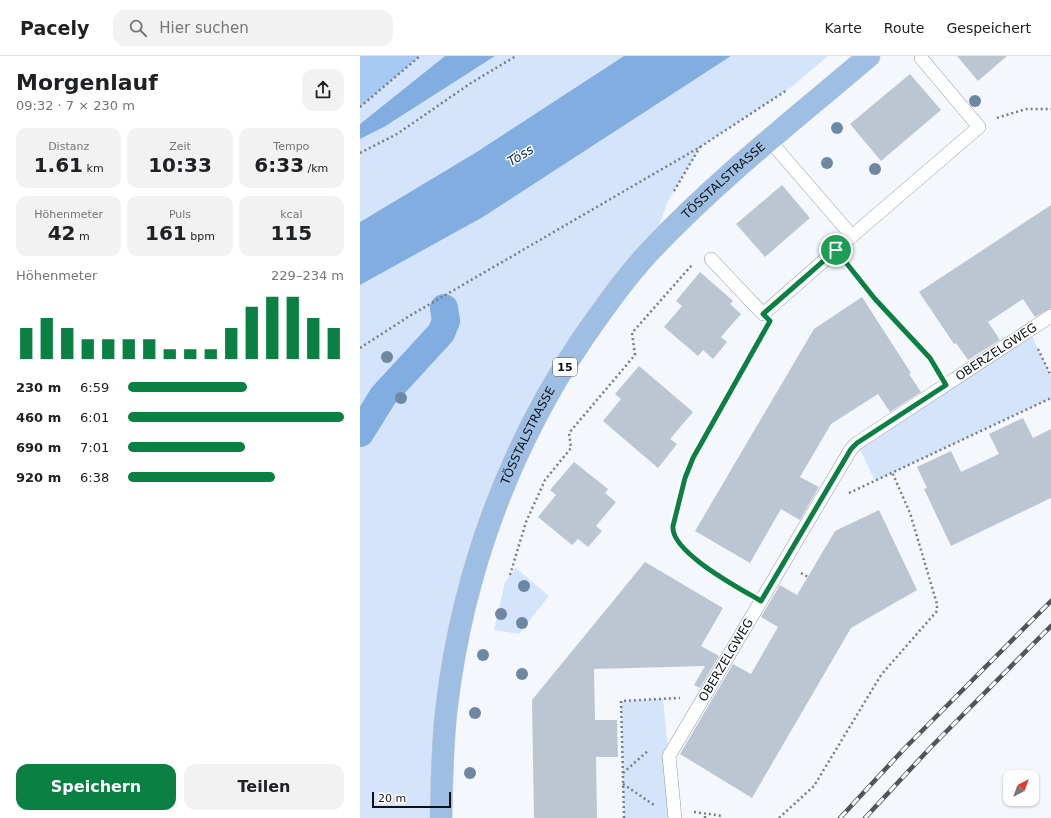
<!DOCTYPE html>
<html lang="de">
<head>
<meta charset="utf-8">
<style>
  body { margin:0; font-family:"DejaVu Sans",sans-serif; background:#f2f2f2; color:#202124; height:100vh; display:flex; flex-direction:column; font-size:15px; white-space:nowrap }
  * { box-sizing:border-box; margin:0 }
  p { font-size:13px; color:#757577 }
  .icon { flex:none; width:22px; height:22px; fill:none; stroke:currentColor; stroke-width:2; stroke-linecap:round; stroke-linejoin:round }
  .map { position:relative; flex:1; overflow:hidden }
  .drawer { display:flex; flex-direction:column; background:#fff; width:360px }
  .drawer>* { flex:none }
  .needle { width:26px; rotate:41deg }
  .buttons { position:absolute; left:643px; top:714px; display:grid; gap:8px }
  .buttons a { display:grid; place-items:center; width:36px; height:36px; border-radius:8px; background:#fff; box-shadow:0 1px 3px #0004; font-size:20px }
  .scale { position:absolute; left:12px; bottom:10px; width:79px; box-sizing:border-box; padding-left:4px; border:2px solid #0e1216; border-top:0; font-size:11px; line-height:14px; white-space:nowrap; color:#0e1216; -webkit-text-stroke:3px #fff; paint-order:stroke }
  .pin { position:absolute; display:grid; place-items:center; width:34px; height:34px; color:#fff; margin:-17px; border:2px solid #fff; border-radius:50%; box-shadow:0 1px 4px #0007 }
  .round { display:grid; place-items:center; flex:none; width:42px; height:42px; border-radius:12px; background:#f2f2f2 }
  .headline { display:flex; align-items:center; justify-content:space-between; height:68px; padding:0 16px }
  h1 { font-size:22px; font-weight:800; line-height:30px }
  .stats { display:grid; grid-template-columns:repeat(3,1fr); gap:6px; height:68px; padding:4px 16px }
  .stats div { display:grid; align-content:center; border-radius:10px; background:#f2f2f2; text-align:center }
  .stats b { font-size:20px; font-weight:800 }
  .stats small { font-size:11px; font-weight:400 }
  .stats p { font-size:11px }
  .chart { height:112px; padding:8px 16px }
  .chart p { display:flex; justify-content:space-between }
  .chart svg { width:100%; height:72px; margin-top:4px; stroke:#0b8043; stroke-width:6 }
  .primary-button { display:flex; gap:8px; margin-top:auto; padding:8px 16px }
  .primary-button a { flex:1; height:46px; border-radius:12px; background:#0b8043; color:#fff; font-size:16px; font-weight:800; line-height:46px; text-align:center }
  .primary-button a+a { background:#f2f2f2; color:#202124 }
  ul { padding:0 16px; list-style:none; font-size:13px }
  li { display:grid; grid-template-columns:64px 48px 1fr; align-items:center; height:30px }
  li i { height:10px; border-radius:5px; background:#0b8043 }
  header { display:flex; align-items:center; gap:24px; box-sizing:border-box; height:56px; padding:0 20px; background:#fff; border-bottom:1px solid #e0e0e0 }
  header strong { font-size:19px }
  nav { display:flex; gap:22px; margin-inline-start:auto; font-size:14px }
  .search { width:280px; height:36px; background:#f2f2f2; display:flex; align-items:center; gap:10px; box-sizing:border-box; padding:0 14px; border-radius:12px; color:#757577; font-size:15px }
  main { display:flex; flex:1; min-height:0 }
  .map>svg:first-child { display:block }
  .green { fill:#d4e5fb }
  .forest { fill:#a7caf4 }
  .water { fill:#82ade1 }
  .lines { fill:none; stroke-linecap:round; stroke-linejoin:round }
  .canal { stroke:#82ade1; stroke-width:28 }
  .building { fill:#bcc6d2 }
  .lane-casing { stroke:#909aa6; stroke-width:14 }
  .primary-casing { stroke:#d4d4d5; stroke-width:23 }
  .path { stroke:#797d81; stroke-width:2.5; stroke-dasharray:2 3; stroke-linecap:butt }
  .lane { stroke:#fff; stroke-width:13 }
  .primary { stroke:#9fbee3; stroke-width:22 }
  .rail-casing { stroke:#51555a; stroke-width:4.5 }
  .rail { stroke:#fff; stroke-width:3; stroke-dasharray:9; stroke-linecap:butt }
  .tree { fill:#6e87a3 }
  .route-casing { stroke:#fff; stroke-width:8 }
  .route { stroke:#0b8043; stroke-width:5 }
  .labels { text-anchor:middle; stroke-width:3; stroke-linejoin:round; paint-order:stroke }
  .shield { fill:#fff; stroke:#56595c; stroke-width:1 }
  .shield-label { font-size:11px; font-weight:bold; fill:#0e1216 }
  .street-label { font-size:12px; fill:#0e1216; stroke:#fff }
  .water-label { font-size:13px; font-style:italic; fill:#012e5c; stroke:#fff }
</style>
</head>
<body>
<header>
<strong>Pacely</strong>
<div class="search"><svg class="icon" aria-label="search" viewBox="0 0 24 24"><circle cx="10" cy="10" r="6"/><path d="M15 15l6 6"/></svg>Hier suchen</div>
<nav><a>Karte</a><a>Route</a><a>Gespeichert</a></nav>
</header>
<main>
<section class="drawer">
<div class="headline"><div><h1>Morgenlauf</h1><p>09:32 · 7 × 230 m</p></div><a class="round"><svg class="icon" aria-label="share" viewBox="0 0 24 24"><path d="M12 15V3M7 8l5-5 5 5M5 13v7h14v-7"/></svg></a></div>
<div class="stats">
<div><p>Distanz</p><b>1.61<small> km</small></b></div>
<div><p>Zeit</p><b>10:33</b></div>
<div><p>Tempo</p><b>6:33<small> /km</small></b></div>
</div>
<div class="stats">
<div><p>Höhenmeter</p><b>42<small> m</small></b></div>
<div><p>Puls</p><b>161<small> bpm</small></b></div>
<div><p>kcal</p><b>115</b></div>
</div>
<div class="chart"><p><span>Höhenmeter</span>229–234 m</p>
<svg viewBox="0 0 160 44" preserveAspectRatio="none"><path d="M5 44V25M15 44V19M25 44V25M35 44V32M45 44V32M55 44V32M65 44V32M75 44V38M85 44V38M95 44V38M105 44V25M115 44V12M125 44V6M135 44V6M145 44V19M155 44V25"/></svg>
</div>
<ul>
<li><b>230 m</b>6:59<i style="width:55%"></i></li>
<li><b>460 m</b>6:01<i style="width:100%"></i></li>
<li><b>690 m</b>7:01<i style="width:54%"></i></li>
<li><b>920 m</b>6:38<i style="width:68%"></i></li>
</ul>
<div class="primary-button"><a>Speichern</a><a>Teilen</a></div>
</section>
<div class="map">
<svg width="691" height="762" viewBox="0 0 691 762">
  <rect width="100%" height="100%" fill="#f4f8fd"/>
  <!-- green -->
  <g class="green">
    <path d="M60,0H85L0,68V51Z"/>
    <path d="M135,0H264L115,97L0,166V83L24,71Z"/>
    <path d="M371,0H468L429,33L340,91L308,145L289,196L233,268L116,509L81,762H0V229L123,161Z"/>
    <path d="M669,274L691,320V342L515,425L497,387Z"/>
    <path d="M156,512L189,540L159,578L134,574L145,526Z"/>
    <path d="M303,643L315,762H264L261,645Z"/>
  </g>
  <!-- forest -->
  <path class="forest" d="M0,0H60L0,51Z"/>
  <!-- water -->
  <g class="water">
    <path d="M85,0H135L24,71L0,83V68Z"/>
    <path d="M264,0H371L123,161L0,229V166L115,97Z"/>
  </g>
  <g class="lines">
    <!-- canal -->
    <path class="canal" d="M0,377L23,340L81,277L86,265L84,252"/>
  </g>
  <!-- building -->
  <g class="building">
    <path d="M597,0H647L618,25Z"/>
    <path d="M550,18L581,54L521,105L490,68Z"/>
    <path d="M422,129L450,162L405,201L376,168Z"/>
    <path d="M691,149V252L675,261L663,243L628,266L640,284L608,304L596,287L594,288L559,236Z"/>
    <path d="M340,216L373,245L370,248L381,258L361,281L367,286L353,303L343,294L338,300L304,271L322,250L316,245Z"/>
    <path d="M502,241L551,317L549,318L561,336L530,356L518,338L471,368L440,421L459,431L440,464L421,453L390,507L335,475L454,273Z"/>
    <path d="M279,310L333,356L310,383L317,388L298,412L243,365L261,343L255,338Z"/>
    <path d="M663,362L673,382L691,373V442L591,490L564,433L567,432L557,411L591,395L601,416L639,398L629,378Z"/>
    <path d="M214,406L248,433L245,437L256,446L236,470L242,475L228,491L218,483L212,489L178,461L196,439L190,434Z"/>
    <path d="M519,454L557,534L491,572L392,742L320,698L373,608L391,618L418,571L401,561L420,529L437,539L475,475Z"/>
    <path d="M285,506L363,552L341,590L359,600L340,632L334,629L345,610L234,613L235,664H257L258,701H236L237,762H174L172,644Z"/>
  </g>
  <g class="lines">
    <!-- lane casing -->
    <g class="lane-casing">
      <g id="lane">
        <path d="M492,180L619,71L561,2"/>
        <path d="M351,203L403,258L492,180L410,85"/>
        <path id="s1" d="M315,762L309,700L491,393L497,387L691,260"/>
      </g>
    </g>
    <!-- primary casing -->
    <g class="primary-casing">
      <g id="primary">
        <path id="s2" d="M81,762C82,724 82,686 87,648C103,517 149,391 223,282C244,252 265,222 290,195C357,124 435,63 509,0"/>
      </g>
    </g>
    <!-- path -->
    <g class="path">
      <path d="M0,51L60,0"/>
      <path d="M637,62L666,53H691"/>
      <path d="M0,97L37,78L111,27L156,0"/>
      <path d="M314,135L340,91"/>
      <path d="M488,209L515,243L570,302L576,311"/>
      <path d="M0,292L51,259L340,91L427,34"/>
      <path d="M678,293L691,320"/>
      <path d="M489,437L691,342"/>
      <path d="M441,517L448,521"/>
      <path d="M150,519L166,466L185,424L211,392L209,377L275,299L272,277L330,211L333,209"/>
      <path d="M383,535C363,523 317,497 313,473L331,407L402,279"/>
      <path d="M263,717L289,694"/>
      <path d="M263,728L294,749"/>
      <path d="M334,756L363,760"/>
      <path d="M264,762L261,645L320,642"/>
      <path d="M345,762V758"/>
      <path d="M419,762L454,730L521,619L577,555V548L550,457L532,416"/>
    </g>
    <!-- lane -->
    <use href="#lane" class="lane"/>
    <!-- primary -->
    <use href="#primary" class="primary"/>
    <!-- rail casing -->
    <g class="rail-casing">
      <g id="rail">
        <path d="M480,762L544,693L691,545"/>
        <path d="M505,762L571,691L691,570"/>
      </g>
    </g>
    <!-- rail -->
    <use href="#rail" class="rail"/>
  </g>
  <!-- trees -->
  <g class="tree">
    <circle cx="615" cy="45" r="6"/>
    <circle cx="477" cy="72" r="6"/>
    <circle cx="467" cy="107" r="6"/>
    <circle cx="515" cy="113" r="6"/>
    <circle cx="27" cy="301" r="6"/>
    <circle cx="41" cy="342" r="6"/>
    <circle cx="164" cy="530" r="6"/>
    <circle cx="141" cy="558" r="6"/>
    <circle cx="162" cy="567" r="6"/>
    <circle cx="123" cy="599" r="6"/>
    <circle cx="162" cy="618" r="6"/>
    <circle cx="115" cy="657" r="6"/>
    <circle cx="110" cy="717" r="6"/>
  </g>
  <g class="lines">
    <!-- route casing -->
    <g class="route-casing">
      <path id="route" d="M476,194L515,243L570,302L586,329L497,387L491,393L401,545C381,533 310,496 313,470L325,422L333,402L410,265L403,258Z"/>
    </g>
    <!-- route -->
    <use href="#route" class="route"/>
  </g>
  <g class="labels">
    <!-- shield labels -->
    <rect class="shield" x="193" y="302" width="24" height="18" rx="3"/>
    <g class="shield-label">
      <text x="205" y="315">15</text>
    </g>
    <!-- street labels -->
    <g class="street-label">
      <text dy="4" stroke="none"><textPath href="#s2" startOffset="720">TÖSSTALSTRASSE</textPath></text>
      <text dy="4" stroke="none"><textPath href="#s1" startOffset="594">OBERZELGWEG</textPath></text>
      <text dy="4" stroke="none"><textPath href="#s2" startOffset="396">TÖSSTALSTRASSE</textPath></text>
      <text dy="4" stroke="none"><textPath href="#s1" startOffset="174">OBERZELGWEG</textPath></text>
    </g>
    <!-- water labels -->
    <g class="water-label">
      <text transform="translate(160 99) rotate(-31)" y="5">Töss</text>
    </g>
  </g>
</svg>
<div class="buttons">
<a><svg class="needle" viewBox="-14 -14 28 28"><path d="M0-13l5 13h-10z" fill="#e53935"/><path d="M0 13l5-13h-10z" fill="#757577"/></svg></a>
</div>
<div class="scale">20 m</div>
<div class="pin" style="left:476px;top:194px;background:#1e9e55"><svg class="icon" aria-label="arrive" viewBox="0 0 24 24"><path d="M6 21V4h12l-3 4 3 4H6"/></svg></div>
</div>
</main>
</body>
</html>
